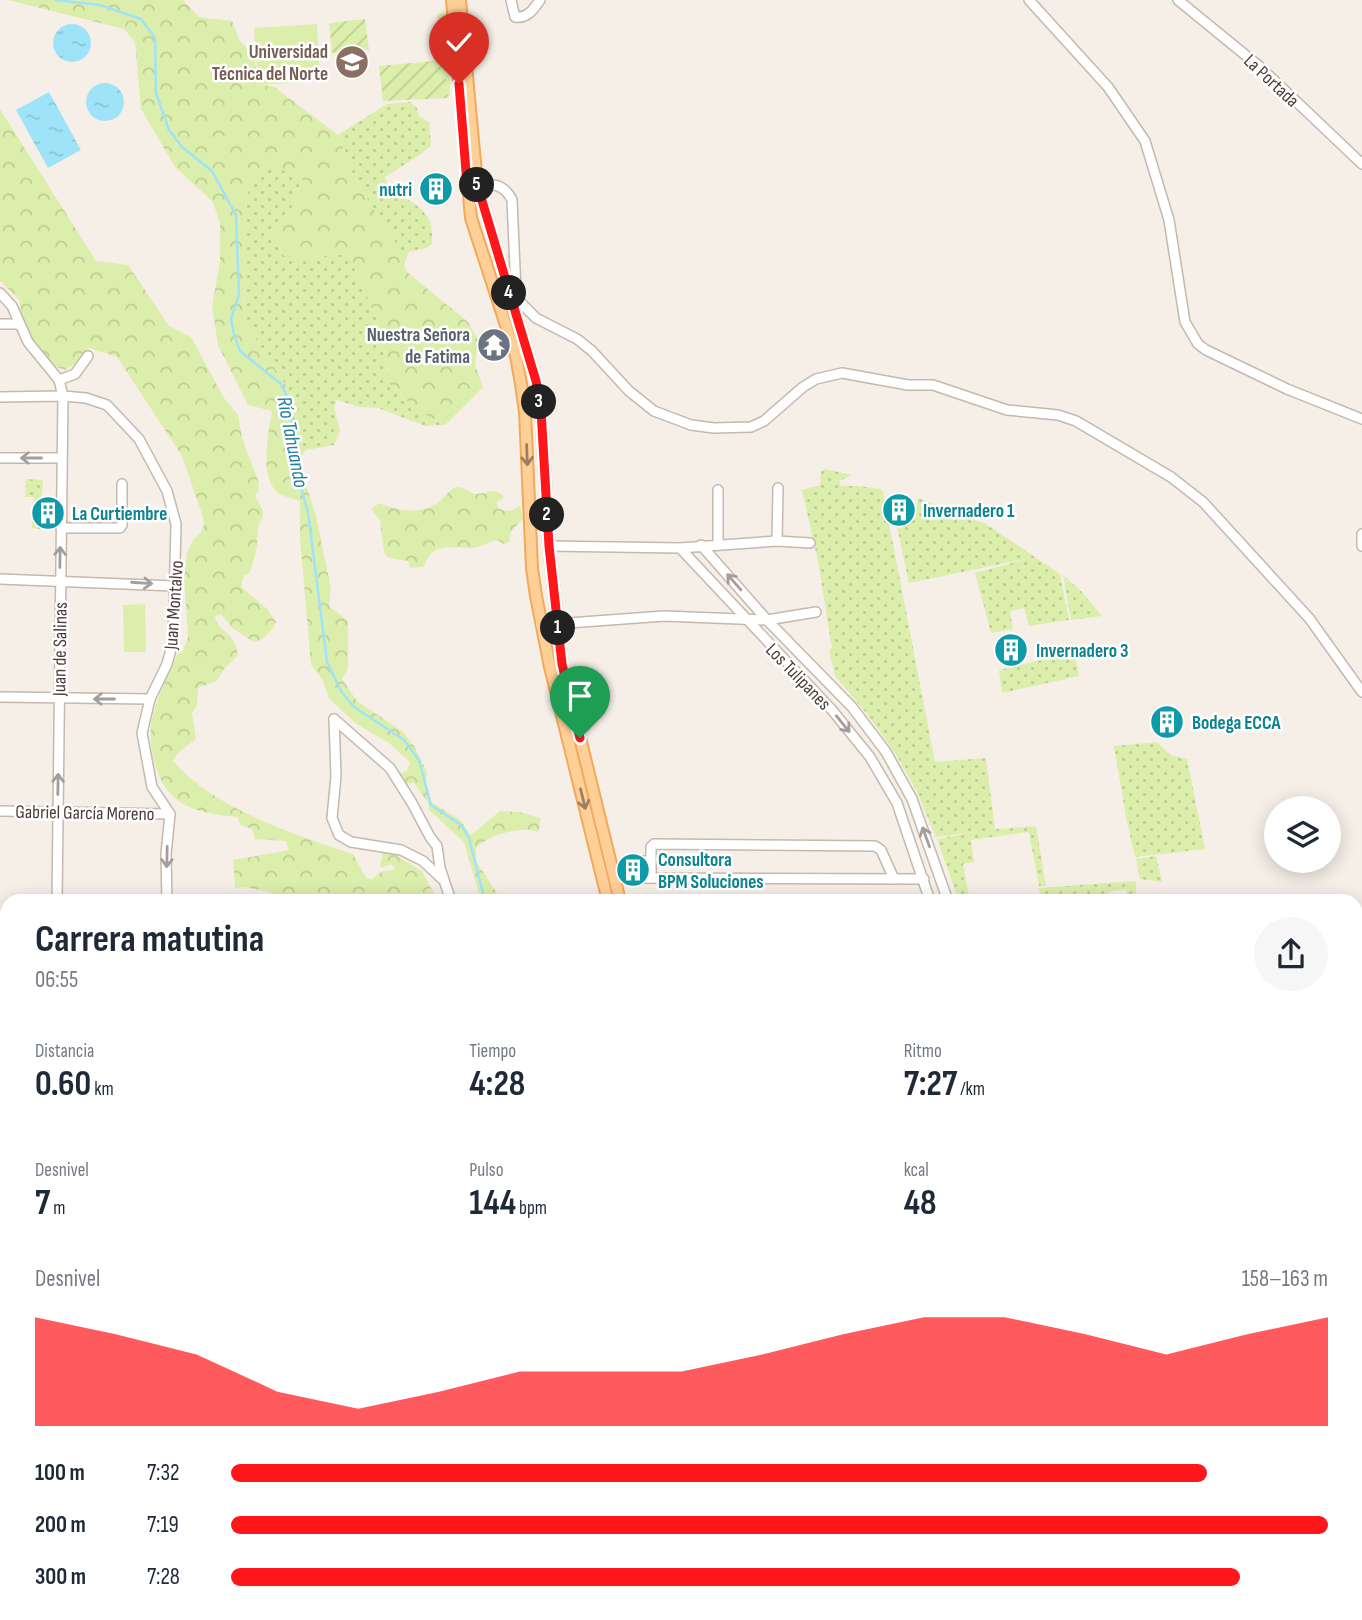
<!DOCTYPE html>
<html lang="es">
<head>
<meta charset="utf-8">
<style>
  body { margin:0; font-family:"Sofia Sans Condensed",sans-serif; background:#f6f6f7; color:#1f2937; height:100vh; display:flex; flex-direction:column; font-size:26px; white-space:nowrap }
  * { box-sizing:border-box; margin:0 }
  p { font-size:23px; color:#747a83 }
  .icon { flex:none; width:38px; height:38px; fill:none; stroke:currentColor; stroke-width:2; stroke-linecap:round; stroke-linejoin:round }
  .map { position:relative; flex:1; overflow:hidden }
  .sheet { position:absolute; left:0px; top:894px; width:1363px; height:726px; display:flex; flex-direction:column; background:#fff; border-radius:21px 21px 0 0; box-shadow:0 4px 18px #0003 }
  .sheet>* { flex:none }
  .controls { position:absolute; left:1264px; top:796px; display:grid; gap:14px }
  .controls a { display:grid; place-items:center; width:77px; height:77px; border-radius:50%; background:#fff; box-shadow:0 4px 18px #0003; font-size:35px }
  .pin { position:absolute; display:grid; place-items:center; width:60px; height:60px; color:#fff; margin:-72px -30px; border-radius:50% 50% 50% 0; rotate:-45deg; box-shadow:0 0 7px #0007 }
  .pin .icon { rotate:45deg }
  .km { position:absolute; width:35px; height:35px; margin:-18px; border-radius:50%; background:#222; color:#fff; font-size:19px; line-height:35px; text-align:center }
  .round { display:grid; place-items:center; flex:none; width:74px; height:74px; border-radius:37px; background:#f6f6f7 }
  .head { display:flex; align-items:center; justify-content:space-between; height:119px; padding:0 35px }
  h1 { font-size:38px; font-weight:700; line-height:52px }
  .stats { display:grid; grid-template-columns:repeat(3,1fr); gap:10px; height:119px; padding:7px 35px }
  .stats div { display:grid; align-content:center }
  .stats b { font-size:35px; font-weight:700 }
  .stats small { font-size:19px; font-weight:400 }
  .stats p { font-size:19px }
  .chart { height:196px; padding:14px 35px }
  .chart p { display:flex; justify-content:space-between }
  .chart svg { width:100%; height:126px; margin-top:7px; fill:#ff161b; opacity:.7 }
  ul { padding:0 35px; list-style:none; font-size:23px }
  li { display:grid; grid-template-columns:112px 84px 1fr; align-items:center; height:52px }
  li i { height:18px; border-radius:9px; background:#ff161b }
  .map>svg:first-child { display:block }
  .grass { fill:url(#grass-dots) }
  .forest { fill:url(#forest-crowns) }
  .garden { fill:url(#garden-furrows) }
  .pitch { fill:#dceeac }
  .water { fill:url(#water-ripples) }
  .lines { fill:none; stroke-linecap:round; stroke-linejoin:round }
  .stream { stroke:#9ee3f8; stroke-width:2.5 }
  .minor-casing { stroke:#c5b8ac; stroke-width:12 }
  .major-casing { stroke:#f1a95b; stroke-width:14 }
  .minor { stroke:#fff; stroke-width:9 }
  .major { stroke:#ffcf98; stroke-width:10 }
  .oneway { stroke:#9b7f62 }
  .oneway2 { stroke:#a49e9a }
  .route-casing { stroke:#fff; stroke-width:14 }
  .route { stroke:#ff161b; stroke-width:9 }
  .labels { text-anchor:middle; stroke-width:5; stroke-linejoin:round; paint-order:stroke }
  .education-label { font-size:19px; font-weight:bold; fill:#785e54; stroke:#fff; text-anchor:end }
  .street-label { font-size:19px; fill:#4a3e35; stroke:#fff }
  .culture-label { font-size:19px; font-weight:bold; fill:#0d838f; stroke:#fff; text-anchor:start }
  .worship-label { font-size:19px; font-weight:bold; fill:#5b616d; stroke:#fff; text-anchor:end }
  .water-label { font-size:21px; font-style:italic; fill:#1f7f9f; stroke:#fff }
</style>
</head>
<body>
<div class="map">
<svg width="1362" height="1620" viewBox="0 0 1362 1620">
  <defs>
    <pattern id="grass-dots" width="8" height="8" patternUnits="userSpaceOnUse" patternTransform="scale(1.75)"><rect width="8" height="8" fill="#dceeac"/><path d="M2 2h.1M6 6h.1" fill="none" stroke="#becd95" stroke-width="1.8" stroke-linecap="round"/></pattern>
    <pattern id="forest-crowns" width="20" height="18" patternUnits="userSpaceOnUse" patternTransform="scale(1.75)"><rect width="20" height="18" fill="#dceeac"/><path d="M2 6a3 3 0 1 1 6 0M12 15a3 3 0 1 1 6 0" fill="none" stroke="#becd95"/></pattern>
    <pattern id="garden-furrows" width="10" height="10" patternUnits="userSpaceOnUse" patternTransform="scale(1.75)"><rect width="10" height="10" fill="#dceeac"/><path d="M-1 1l2-2M0 10L10 0M9 11l2-2" fill="none" stroke="#becd95"/></pattern>
    <pattern id="water-ripples" width="26" height="14" patternUnits="userSpaceOnUse" patternTransform="scale(1.75)"><rect width="26" height="14" fill="#9ee3f8"/><path d="M2 4q2-2 4 0t4 0M15 11q2-2 4 0t4 0" fill="none" stroke="#8ac4d5"/></pattern>
  </defs>
  <rect width="100%" height="100%" fill="#f6efe8"/>
  <!-- grass -->
  <g class="grass">
    <path d="M446,13L450,95L448,98L438,14Z"/>
    <path d="M410,102L417,108L419,116L429,122L431,146L421,154L385,177L388,186C412,205 435,207 432,244L427,248L409,252L404,265L397,245L355,180L338,135L387,104Z"/>
    <path d="M279,154L311,184L298,189L295,205L274,225L277,245L284,256L296,258L349,254L381,329L389,383L415,409L445,425L425,426L378,408L359,407L337,400L334,407L340,431L334,445L306,450L298,460V404L245,323L243,215L252,176Z"/>
    <path d="M825,469L852,475L839,481L841,486H859L881,489L883,492L935,762L986,758L995,829L1036,826L1046,886H1039L1029,832L971,840L974,862L963,864L970,901H959L937,839L976,832L936,837L916,790L895,753L867,714L835,676L829,650L832,648L818,561L802,490L820,485L821,471Z"/>
    <path d="M26,479L43,480L40,529L32,528L34,497H25Z"/>
    <path d="M918,498L986,524L1060,574L1069,620L1029,626L1024,608L1010,611L1013,629L991,633L975,573L1030,558L909,583L896,522L906,520L904,508L916,507Z"/>
    <path d="M1063,575L1082,592L1102,616L1071,620Z"/>
    <path d="M1074,652L1079,676L1002,693L999,670Z"/>
    <path d="M1157,742L1171,755L1187,759L1205,849L1135,857L1126,817L1114,746Z"/>
    <path d="M1156,856L1162,882L1140,879L1136,859Z"/>
    <path d="M1136,881V900L1128,901L1126,889L1109,892L1110,901H1041L1039,888Z"/>
  </g>
  <!-- forest -->
  <g class="forest">
    <path d="M8,0H183L199,17L232,21L240,41L254,54L258,85L273,86L338,135L355,180L397,245L407,272L468,322L478,340L475,365L483,387L445,425L415,409L389,383L381,329L349,254L296,258L284,256L277,245L274,225L295,205L298,189L310,183L276,167L273,164L277,156L252,176L243,215L245,323L298,404V460L316,516L331,589L329,606L348,621V669L342,679L357,701L402,731L414,746L427,772L426,781L430,801L460,820L471,835L500,811L519,812L541,818L538,832C520,826 490,834 476,848V861L502,901H481L464,842L429,810L428,803L414,783L395,785L393,777L407,771L410,762L389,743L355,723L329,698L322,679L311,665L300,538V501C294,498 283,497 278,493C258,476 269,432 272,411L248,405L218,345L212,306L220,262V224L213,202L175,167L141,109L135,42L124,29Z"/>
    <path d="M0,109L96,261L128,265L169,326L191,337L224,398L238,415L242,438L258,480L259,491L255,496C258,502 262,507 263,512C264,519 259,522 258,529C258,544 255,560 249,574L244,575L241,587L266,608L276,622C272,631 264,640 254,642L232,628L221,614L215,616C219,634 234,630 238,655L223,670L217,681L198,688L197,706L192,713L196,739L178,753L173,761C213,808 295,835 353,854L366,878L372,879L381,872L395,869L391,864L382,868L380,866L383,852H390L422,871L438,901H331L324,896L273,899L272,893L246,887L235,888L233,860L289,850L286,841L255,839L252,829L241,825L237,817C217,815 192,812 176,799C155,782 147,743 152,719C157,696 169,674 178,653L183,651L188,637L184,575L187,553L193,540L201,532L204,525L202,514L182,456L117,357L89,348L81,355L78,362L65,370L56,367L30,339L23,322L19,299L0,281Z"/>
    <path d="M459,487C465,488 470,493 476,494C487,494 495,486 504,497L497,502L498,508C508,513 511,511 520,506L523,519L511,531L509,542L504,544L497,540C488,542 479,548 470,548C447,548 433,542 424,567L410,568L408,561L389,558L384,553L380,520L371,509L379,503C401,512 424,516 442,499C449,493 450,488 459,487Z"/>
    <path d="M1356,1432H1362V1620H1306L1308,1614H1356Z"/>
    <path d="M394,1614H475L470,1620H395Z"/>
  </g>
  <!-- garden -->
  <g class="garden">
    <path d="M365,19L369,50L332,53L329,23Z"/>
    <path d="M444,60L448,98L383,101L379,66Z"/>
  </g>
  <!-- pitch -->
  <g class="pitch">
    <path d="M317,24L320,81L258,85L254,28Z"/>
    <path d="M145,604L146,652H124L123,605Z"/>
  </g>
  <!-- water -->
  <g class="water">
    <circle cx="72" cy="43" r="19"/>
    <circle cx="105" cy="102" r="19"/>
    <path d="M49,92L81,150L48,168L16,110Z"/>
  </g>
  <g class="lines">
    <!-- stream -->
    <g class="stream">
      <path d="M56,0L100,5L141,19L155,38L156,93L169,130L182,147L212,171L236,215L239,295L231,319L234,335L240,351L281,384L290,403L295,468L308,512L327,662L341,691L354,707L404,740L419,760L431,805L461,825L469,838L485,901"/>
      <path d="M448,1620L449,1614"/>
    </g>
    <!-- minor casing -->
    <g class="minor-casing">
      <g id="minor">
        <path d="M511,0L515,17C527,19 534,9 540,0"/>
        <path d="M1029,0L1108,87L1145,141L1169,220L1185,322L1198,344L1206,350L1287,389L1362,419"/>
        <path d="M1178,0L1260,67L1362,164"/>
        <path d="M472,184C490,184 503,182 512,200L516,292L521,303L536,318L577,339L592,351L629,391L654,411L691,425L714,428L751,427L764,421L803,387L816,379L842,373L908,385H933L1007,410L1058,415L1076,421L1171,477L1203,502L1309,618L1362,692"/>
        <path d="M0,293L12,306L28,342L59,380L63,396L57,901"/>
        <path d="M0,324H19"/>
        <path d="M59,380L75,374L88,356"/>
        <path d="M0,397L63,396L86,398L107,405L139,439L167,491L176,524L173,642L167,664L150,699L142,733L152,787L170,814L166,854L167,901"/>
        <path d="M0,458H61"/>
        <path d="M718,490V543"/>
        <path d="M61,528H120L122,525V484"/>
        <path d="M1362,534V546"/>
        <path d="M777,541L778,488"/>
        <path d="M701,545L767,620L852,707L886,752L912,799L948,901"/>
        <path d="M549,546L680,548L777,541L810,543"/>
        <path d="M680,548L832,710L870,757L897,803L930,901"/>
        <path d="M0,579L174,586"/>
        <path d="M541,625L664,616L767,620L816,612"/>
        <path d="M0,697L150,699"/>
        <path d="M334,719L336,776L332,818L339,835L351,842L401,850L423,861L442,879"/>
        <path d="M334,719L390,768L412,803L430,837L437,846L440,868L451,901"/>
        <path d="M0,811L170,814"/>
        <path d="M633,861H651"/>
        <path d="M630,878L924,879"/>
        <path d="M651,878V847L654,844L875,846L881,850L894,879"/>
        <path d="M0,932H7"/>
        <path d="M0,1047H7"/>
        <path d="M0,1160H7"/>
        <path d="M1356,1212L1362,1210"/>
        <path d="M0,1279H7"/>
        <path d="M0,1399H7"/>
        <path d="M0,1508H7"/>
        <path d="M54,1614V1620"/>
        <path d="M176,1614V1620"/>
        <path d="M546,1614V1620"/>
        <path d="M615,1614V1620"/>
        <path d="M660,1614V1620"/>
        <path d="M705,1614V1620"/>
        <path d="M749,1614V1620"/>
        <path d="M781,1614V1620"/>
        <path d="M945,1614V1620"/>
        <path d="M1027,1614V1620"/>
        <path d="M326,1620L328,1614"/>
        <path d="M1008,1620V1614"/>
      </g>
    </g>
    <!-- major casing -->
    <g class="major-casing">
      <g id="major">
        <path d="M452,0L471,218L516,356L521,384L525,412L532,568L536,596L550,667L608,901"/>
        <path d="M460,0L477,184L536,381L541,410L549,546L562,664L620,901"/>
      </g>
    </g>
    <!-- minor -->
    <use href="#minor" class="minor"/>
    <!-- major -->
    <use href="#major" class="major"/>
  </g>
  <!-- one-way arrows -->
  <defs><path id="oneway-shaft" d="M-6 0H5M1.5-3L5.5 0L1.5 3" fill="none" stroke-width="1.6" stroke-linecap="round" stroke-linejoin="round" transform="scale(1.75)"/></defs>
  <g class="oneway">
    <use href="#oneway-shaft" transform="translate(527 455) rotate(88)"/>
    <use href="#oneway-shaft" transform="translate(583 799) rotate(76)"/>
  </g>
  <g class="oneway2">
    <use href="#oneway-shaft" transform="translate(31 458) rotate(-180)"/>
    <use href="#oneway-shaft" transform="translate(60 557) rotate(-89)"/>
    <use href="#oneway-shaft" transform="translate(734 582) rotate(-131)"/>
    <use href="#oneway-shaft" transform="translate(142 583) rotate(4)"/>
    <use href="#oneway-shaft" transform="translate(104 699) rotate(-180)"/>
    <use href="#oneway-shaft" transform="translate(843 724) rotate(51)"/>
    <use href="#oneway-shaft" transform="translate(58 784) rotate(-89)"/>
    <use href="#oneway-shaft" transform="translate(926 837) rotate(-110)"/>
    <use href="#oneway-shaft" transform="translate(167 857) rotate(91)"/>
  </g>
  <g class="lines">
    <!-- route casing -->
    <g class="route-casing">
      <path id="route" d="M459,84L467,184H477L536,381L541,410L549,546L562,664L580,738"/>
    </g>
    <!-- route -->
    <use href="#route" class="route"/>
  </g>
  <!-- icons -->
  <defs>
    <g id="university-disc" transform="scale(1.75)"><circle r="9.5" fill="#8d6e63" stroke="#fff"/><path d="M0-5L7-2L0 1L-7-2ZM-4 1L0 2.5L4 1V4Q0 6-4 4Z" fill="#fff"/></g>
    <g id="building-disc" transform="scale(1.75)"><circle r="9.5" fill="#0f9aa8" stroke="#fff"/><path d="M-4-6H4V6H1V3H-1V6H-4ZM-2.5-4.3h1.7v1.8h-1.7ZM.8-4.3h1.7v1.8H.8ZM-2.5-1h1.7V.8h-1.7ZM.8-1h1.7V.8H.8Z" fill="#fff"/></g>
    <g id="temple-disc" transform="scale(1.75)"><circle r="9.5" fill="#6b7280" stroke="#fff"/><path d="M0-6L5-2H3V0L6.5 2.5H4V6H1.5V3h-3V6H-4V2.5H-6.5L-3 0V-2H-5Z" fill="#fff"/></g>
  </defs>
  <g fill-rule="evenodd">
    <use href="#university-disc" x="352" y="62"/>
    <use href="#building-disc" x="436" y="189"/>
    <use href="#temple-disc" x="494" y="345"/>
    <use href="#building-disc" x="899" y="510"/>
    <use href="#building-disc" x="48" y="513"/>
    <use href="#building-disc" x="1011" y="650"/>
    <use href="#building-disc" x="1167" y="722"/>
    <use href="#building-disc" x="633" y="870"/>
  </g>
  <g class="labels">
    <!-- education labels -->
    <g class="education-label">
      <text x="328" y="58">Universidad<tspan x="328" dy="22">Técnica del Norte</tspan></text>
    </g>
    <!-- street labels -->
    <g class="street-label">
      <text transform="translate(1272 80) rotate(43)" y="7">La Portada</text>
      <text transform="translate(173 605) rotate(-86)" y="7">Juan Montalvo</text>
      <text transform="translate(59 649) rotate(-89)" y="7">Juan de Salinas</text>
      <text transform="translate(799 676) rotate(46)" y="7">Los Tulipanes</text>
      <text transform="translate(85 812) rotate(1)" y="7">Gabriel García Moreno</text>
    </g>
    <!-- culture labels -->
    <g class="culture-label">
      <text x="412" y="196" text-anchor="end">nutri</text>
      <text x="923" y="517">Invernadero 1</text>
      <text x="72" y="520">La Curtiembre</text>
      <text x="1036" y="657">Invernadero 3</text>
      <text x="1192" y="729">Bodega ECCA</text>
      <text x="658" y="866">Consultora<tspan x="658" dy="22">BPM Soluciones</tspan></text>
    </g>
    <!-- worship labels -->
    <g class="worship-label">
      <text x="470" y="341">Nuestra Señora<tspan x="470" dy="22">de Fatima</tspan></text>
    </g>
    <!-- water labels -->
    <g class="water-label">
      <text transform="translate(293 442) rotate(79)" y="7">Río Tahuando</text>
    </g>
  </g>
</svg>
<div class="controls">
<a><svg class="icon" aria-label="layers" viewBox="0 0 24 24"><path d="M12 4l9 5-9 5-9-5zM3 14l9 5 9-5"/></svg></a>
</div>
<div class="pin" style="left:580px;top:738px;background:#1e9e55"><svg class="icon" aria-label="arrive" viewBox="0 0 24 24"><path d="M6 21V4h12l-3 4 3 4H6"/></svg></div>
<div class="pin" style="left:459px;top:84px;background:#d93025"><svg class="icon" aria-label="check" viewBox="0 0 24 24"><path d="M5 12l5 5 9-10"/></svg></div>
<b class="km" style="left:558px;top:628px">1</b>
<b class="km" style="left:547px;top:515px">2</b>
<b class="km" style="left:539px;top:402px">3</b>
<b class="km" style="left:509px;top:293px">4</b>
<b class="km" style="left:477px;top:185px">5</b>
<section class="sheet">
<div class="head"><div><h1>Carrera matutina</h1><p>06:55</p></div><a class="round"><svg class="icon" aria-label="share" viewBox="0 0 24 24"><path d="M12 15V3M7 8l5-5 5 5M5 13v7h14v-7"/></svg></a></div>
<div class="stats">
<div><p>Distancia</p><b>0.60<small> km</small></b></div>
<div><p>Tiempo</p><b>4:28</b></div>
<div><p>Ritmo</p><b>7:27<small> /km</small></b></div>
</div>
<div class="stats">
<div><p>Desnivel</p><b>7<small> m</small></b></div>
<div><p>Pulso</p><b>144<small> bpm</small></b></div>
<div><p>kcal</p><b>48</b></div>
</div>
<div class="chart"><p><span>Desnivel</span>158–163 m</p>
<svg viewBox="0 0 160 44" preserveAspectRatio="none"><path d="M0 44V6L10 12L20 19L30 32L40 38L50 32L60 25L70 25L80 25L90 19L100 12L110 6L120 6L130 12L140 19L150 12L160 6V44z"/></svg>
</div>
<ul>
<li><b>100 m</b>7:32<i style="width:89%"></i></li>
<li><b>200 m</b>7:19<i style="width:100%"></i></li>
<li><b>300 m</b>7:28<i style="width:92%"></i></li>
</ul>
</section>
</div>
</body>
</html>
